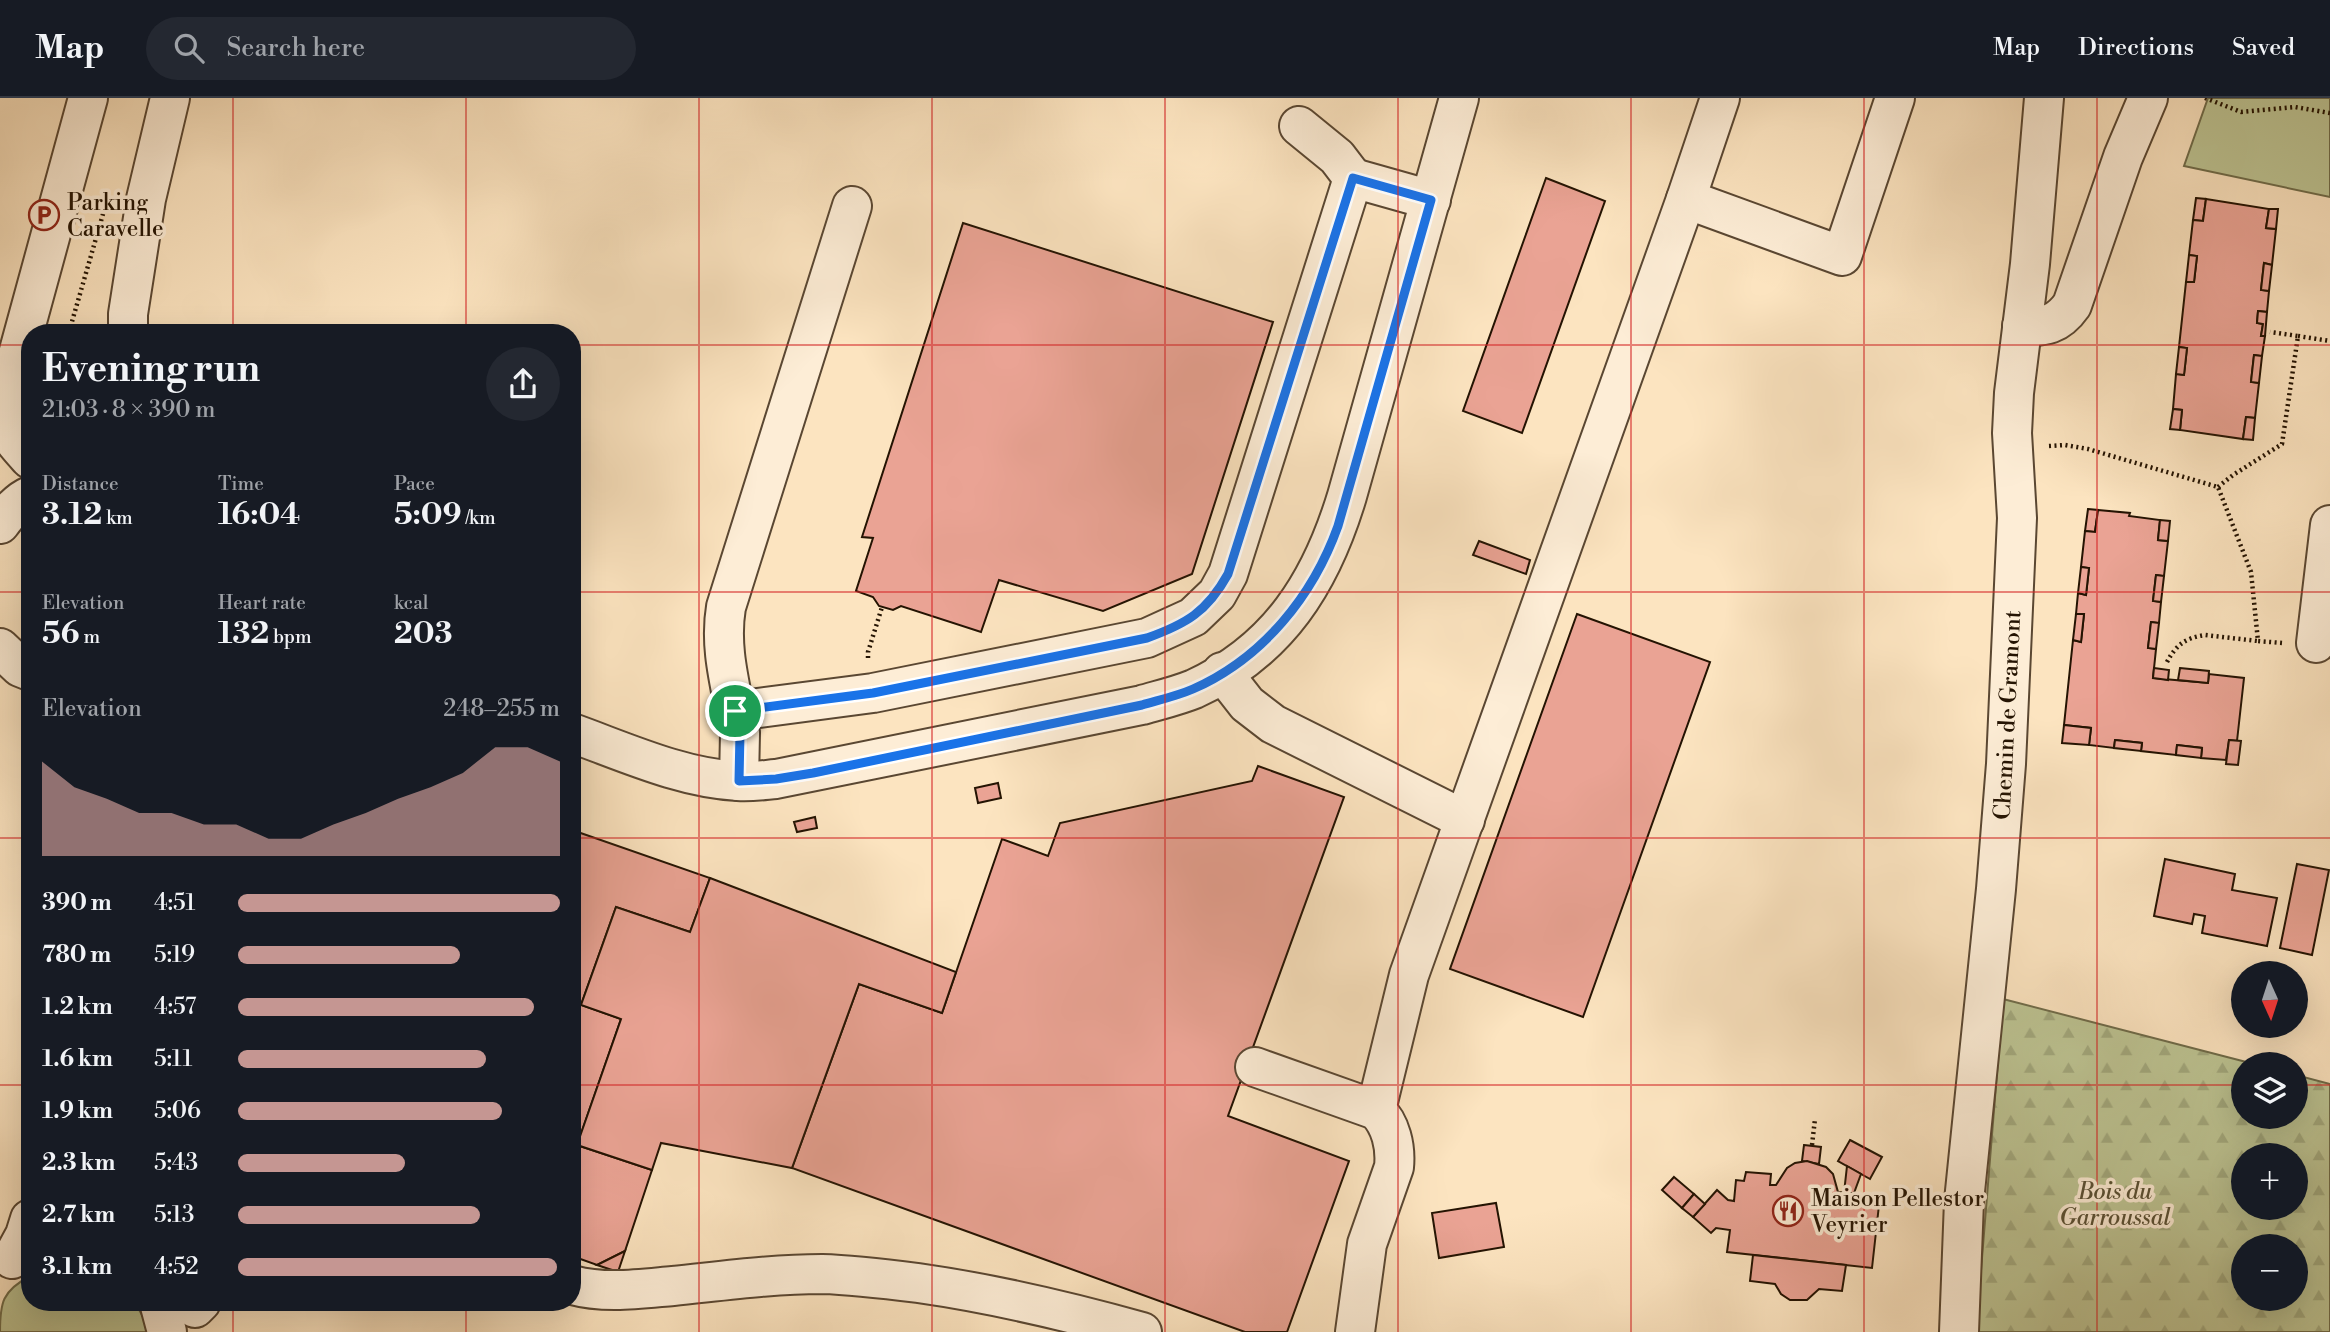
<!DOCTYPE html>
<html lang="en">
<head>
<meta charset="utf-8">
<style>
  body { margin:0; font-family:"Libre Bodoni",serif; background:#242831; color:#f1f3f6; height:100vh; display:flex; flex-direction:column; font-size:26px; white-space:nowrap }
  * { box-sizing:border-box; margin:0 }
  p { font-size:23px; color:#9ea1a6 }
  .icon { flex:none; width:38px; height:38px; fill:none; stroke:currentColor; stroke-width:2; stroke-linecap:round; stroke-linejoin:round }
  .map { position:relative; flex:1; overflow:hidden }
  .drawer { position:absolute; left:21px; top:226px; width:560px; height:987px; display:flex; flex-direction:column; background:#171b24; border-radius:28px; box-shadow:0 7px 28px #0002 }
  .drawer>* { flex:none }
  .needle { width:46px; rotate:177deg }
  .buttons { position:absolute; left:2231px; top:863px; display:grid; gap:14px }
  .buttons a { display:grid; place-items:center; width:77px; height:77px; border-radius:50%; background:#171b24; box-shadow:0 7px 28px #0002; font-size:35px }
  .pin { position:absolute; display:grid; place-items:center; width:60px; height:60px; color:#fff; margin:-30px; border:4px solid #fff; border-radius:50%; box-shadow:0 2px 7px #0007 }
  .round { display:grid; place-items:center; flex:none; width:74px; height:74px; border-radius:37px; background:#242831 }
  .head { display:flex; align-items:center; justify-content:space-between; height:119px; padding:0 21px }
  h1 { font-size:38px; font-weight:800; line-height:52px }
  .metrics { display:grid; grid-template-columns:repeat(3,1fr); gap:10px; height:119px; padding:7px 21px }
  .metrics div { display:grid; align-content:center }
  .metrics b { font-size:30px; font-weight:800 }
  .metrics small { font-size:19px; font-weight:400 }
  .metrics p { font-size:19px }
  .chart { height:196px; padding:14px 21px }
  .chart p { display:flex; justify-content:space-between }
  .chart svg { width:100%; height:126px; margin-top:7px; fill:#c59692; opacity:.7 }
  ul { padding:0 21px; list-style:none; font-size:23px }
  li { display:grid; grid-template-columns:112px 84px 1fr; align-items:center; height:52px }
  li i { height:18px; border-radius:9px; background:#c59692 }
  header { display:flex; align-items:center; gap:42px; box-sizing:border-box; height:98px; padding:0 35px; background:#171b24; border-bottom:2px solid #363941 }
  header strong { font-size:33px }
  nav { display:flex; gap:38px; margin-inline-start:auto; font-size:24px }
  .search { width:490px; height:63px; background:#242831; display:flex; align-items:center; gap:18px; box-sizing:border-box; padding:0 24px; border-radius:38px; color:#9ea1a6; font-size:26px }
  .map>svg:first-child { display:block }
  .green { fill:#bdc493; stroke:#706c4a; stroke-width:2 }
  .forest { fill:url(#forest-firs); stroke:#706c4a; stroke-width:2; fill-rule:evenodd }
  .building { fill:#eaa394; stroke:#241302; stroke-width:2 }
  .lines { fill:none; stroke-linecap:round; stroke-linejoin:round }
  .minor-casing { stroke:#5a4732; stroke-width:42 }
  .path { stroke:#241302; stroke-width:4.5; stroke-dasharray:2 3.5; stroke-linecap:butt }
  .minor { stroke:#fdedd6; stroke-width:38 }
  .route-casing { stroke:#fff; stroke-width:14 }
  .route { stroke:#1a73e8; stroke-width:9 }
  .grid { fill:none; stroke:#d62828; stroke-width:2; stroke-opacity:0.55 }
  .labels { text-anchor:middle; stroke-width:7; stroke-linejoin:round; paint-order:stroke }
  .poi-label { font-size:23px; fill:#241302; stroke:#fdedd6; text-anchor:start }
  .street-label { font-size:23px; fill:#241302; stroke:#fdedd6 }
  .park-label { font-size:23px; font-style:italic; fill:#5a5135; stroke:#fdedd6 }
</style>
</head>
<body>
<header>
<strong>Map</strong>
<div class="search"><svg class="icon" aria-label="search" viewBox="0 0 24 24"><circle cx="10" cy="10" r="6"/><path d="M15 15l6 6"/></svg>Search here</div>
<nav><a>Map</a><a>Directions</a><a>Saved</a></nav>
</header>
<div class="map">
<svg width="2330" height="1234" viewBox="0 0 2330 1234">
  <defs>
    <pattern id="forest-firs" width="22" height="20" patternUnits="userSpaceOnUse" patternTransform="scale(1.75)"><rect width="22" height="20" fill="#bdc493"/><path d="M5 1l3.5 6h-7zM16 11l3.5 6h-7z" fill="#a2a87d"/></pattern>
  </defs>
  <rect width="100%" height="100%" fill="#fce4c0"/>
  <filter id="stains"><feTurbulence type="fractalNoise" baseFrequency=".00286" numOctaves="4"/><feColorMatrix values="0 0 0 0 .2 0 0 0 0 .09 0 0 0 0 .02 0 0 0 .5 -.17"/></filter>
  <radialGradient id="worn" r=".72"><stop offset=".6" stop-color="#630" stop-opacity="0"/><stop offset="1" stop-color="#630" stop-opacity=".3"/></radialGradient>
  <!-- green -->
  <g class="green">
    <path d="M2208,0H2330V99L2184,68Z"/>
    <path d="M30,1178V1204H135L143,1219L147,1234H0C0,1205 2,1193 30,1178Z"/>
  </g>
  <!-- forest -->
  <path class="forest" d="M2003,901L2254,966H2244V1018H2296V977L2330,986V1234H1976ZM2244,1057H2296V1110H2244ZM2244,1148H2296V1200H2244Z"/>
  <!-- building -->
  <g class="building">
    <path d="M1546,80L1605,103L1522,335L1463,313Z"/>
    <path d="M2196,100L2206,101L2203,123L2193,122Z"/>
    <path d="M2206,101L2269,111L2266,130L2276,131L2272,167L2264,165L2261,192L2269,193L2267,214L2258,213L2257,225L2263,226L2261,238H2265L2262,258L2254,257L2251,284L2259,285L2255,320L2246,319L2243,341L2180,332L2182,312L2173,311L2176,276L2184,277L2187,250L2179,249L2186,184H2194L2197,158L2189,157L2193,122L2203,123Z"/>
    <path d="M2269,111H2278L2276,131L2266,130Z"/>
    <path d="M963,125L1273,224L1192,476L1103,513L999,482L981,534L901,508L893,512L879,508L873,499L856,493L873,440L862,439Z"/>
    <path d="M2189,157L2197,158L2194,184H2186Z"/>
    <path d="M2264,165L2272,167L2269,193L2261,192Z"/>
    <path d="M2258,213L2267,214L2265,238H2261L2263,226L2257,225Z"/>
    <path d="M2179,249L2187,250L2184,277L2176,276Z"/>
    <path d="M2254,257L2262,258L2259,285L2251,284Z"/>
    <path d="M2173,311L2182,312L2180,332L2170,331Z"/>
    <path d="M2246,319L2255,320L2253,342L2243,341Z"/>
    <path d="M2088,411L2098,412L2095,434L2085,433Z"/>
    <path d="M2098,412L2130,415L2129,418L2160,422L2158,442L2168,443L2164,478L2156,477L2153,503L2161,504L2159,525L2151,524L2148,550L2156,551L2153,580L2208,585L2209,576L2244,580L2237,643L2229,642L2226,662L2201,660L2202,650L2177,647L2176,657L2141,653L2142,645L2115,642L2114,650L2089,647L2091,630L2064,627L2073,542L2081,544L2084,516H2076L2078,495L2086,497L2089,470L2081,469L2085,433L2095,434Z"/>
    <path d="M2160,422L2170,423L2168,443L2158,442Z"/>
    <path d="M1479,443L1530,462L1526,476L1473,457Z"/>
    <path d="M2081,469L2089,470L2086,497L2078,495Z"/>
    <path d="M2156,477L2164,478L2161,504L2153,503Z"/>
    <path d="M1577,516L1710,564L1583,919L1450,871Z"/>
    <path d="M2076,516H2084L2081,544L2073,542Z"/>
    <path d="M2151,524L2159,525L2156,551L2148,550Z"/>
    <path d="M2154,570L2169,572L2168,582L2153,580Z"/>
    <path d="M2180,570L2209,573L2208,585L2178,582Z"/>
    <path d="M2064,627L2091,630L2089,647L2062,645Z"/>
    <path d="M2115,642L2142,645L2141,653L2114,650Z"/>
    <path d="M2229,642L2241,643L2238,667L2226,666Z"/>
    <path d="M2177,647L2202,650L2201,660L2176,657Z"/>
    <path d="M1258,668L1344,699L1228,1018L1349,1063L1287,1234H1245L792,1070L859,886L942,915L1002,741L1048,758L1060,725L1252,683Z"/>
    <path d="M998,685L1001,700L978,705L975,690Z"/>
    <path d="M815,719L817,730L797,734L794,724Z"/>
    <path d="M572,732L710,780L690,834L616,809L581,907L621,921L577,1047L652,1072L625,1153L597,1167L572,1158Z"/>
    <path d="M2165,761L2235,776L2232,792L2277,800L2267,848L2202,835L2205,818L2194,816L2192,826L2154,818Z"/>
    <path d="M2297,766L2329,772L2312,857L2280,850Z"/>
    <path d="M710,780L956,874L942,915L859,886L792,1070L661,1045L652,1072L577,1047L621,921L581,907L616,809L690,834Z"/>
    <path d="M1850,1042L1882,1059L1870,1081L1838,1063Z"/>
    <path d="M1804,1047L1821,1049L1819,1066L1802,1063Z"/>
    <path d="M1807,1063L1826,1069L1833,1076L1838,1094L1880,1098L1872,1170L1727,1154L1730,1132L1716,1130L1711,1135L1693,1119L1717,1092L1728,1102L1734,1103L1736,1082L1744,1083L1746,1074L1771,1076L1770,1087H1776L1787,1070L1795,1065Z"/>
    <path d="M1847,1068L1861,1076L1854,1095H1844Z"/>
    <path d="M1674,1079L1694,1096L1682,1110L1662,1092Z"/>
    <path d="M1694,1096L1705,1106L1693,1119L1682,1110Z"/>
    <path d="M1496,1105L1504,1149L1439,1160L1432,1115Z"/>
    <path d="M625,1153L618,1174L597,1167Z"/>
    <path d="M1753,1157L1846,1167L1842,1193L1819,1191L1807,1202H1790L1781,1196L1775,1186L1750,1183Z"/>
  </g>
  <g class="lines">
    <!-- minor casing -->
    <g class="minor-casing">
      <g id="minor">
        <path d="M1353,80L1431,102"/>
        <path d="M1686,101L1842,158L1895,0"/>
        <path d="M2022,228C2045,229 2058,227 2072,207L2123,59L2148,0"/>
        <path d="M128,234V216L146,101L170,0"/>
        <path d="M30,361C11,340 4,333 5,304L88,0"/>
        <path d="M0,426C8,415 18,403 30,398"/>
        <path d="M2316,545L2330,427"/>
        <path d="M0,550L20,569L30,573"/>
        <path d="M1222,574L1247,606L1273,626L1465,722"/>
        <path d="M735,613C728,578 720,545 726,509L852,108"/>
        <path d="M572,635C625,654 681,680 738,683C751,684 764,682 776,681L1142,607C1159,602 1177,598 1194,591C1279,552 1321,484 1347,398L1459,0"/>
        <path d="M739,683L740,635L735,613L873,595L1147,540L1193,519L1217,496L1228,476L1353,80L1337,59L1299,28"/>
        <path d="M1255,969L1376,1012C1391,1026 1396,1049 1394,1069L1367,1146L1355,1234"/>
        <path d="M1376,1012L1409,877L1686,101L1720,0"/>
        <path d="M12,1161L25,1137L30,1121"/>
        <path d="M572,1187C605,1196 639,1191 673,1188C722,1183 772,1176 822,1176C854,1177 886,1181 918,1185C995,1196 1067,1213 1142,1234"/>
        <path d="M159,1204L167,1234"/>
        <path d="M195,1210L201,1204"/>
        <path d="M1959,1234L1964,1103L1996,791L2006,666L2017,420L2012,335L2014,295L2030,166L2044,0"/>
      </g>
    </g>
    <!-- path -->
    <g class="path">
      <path d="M2205,0L2241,14L2295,9L2330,15"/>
      <path d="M69,234L103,116"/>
      <path d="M2298,238L2330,243"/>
      <path d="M2049,348L2065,347L2088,351L2218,389L2251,474L2258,543L2282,545"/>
      <path d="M2218,389L2233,377L2282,346L2298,238L2270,234"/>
      <path d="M868,560V554L882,509"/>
      <path d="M2167,564C2176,547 2185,540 2205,537L2258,543"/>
      <path d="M1812,1047L1815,1021"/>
    </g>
    <!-- minor -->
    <use href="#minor" class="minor"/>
  </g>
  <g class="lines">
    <!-- route casing -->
    <g class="route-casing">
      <path id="route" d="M1353,80L1431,102L1338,428C1313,498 1263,560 1193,591C1177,598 1159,602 1142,607L813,675L776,681L739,683L740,635L735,613L873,595L1147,540C1186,526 1207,514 1228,476Z"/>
    </g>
    <!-- route -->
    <use href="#route" class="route"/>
  </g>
  <!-- grid -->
  <path class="grid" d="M233,0V234M466,0V234M699,0V1234M932,0V1234M1165,0V1234M1398,0V1234M1631,0V1234M1864,0V1234M2097,0V1234M0,247H30M572,247H2330M0,494H30M572,494H2330M0,740H30M572,740H2330M0,987H30M572,987H2244M2296,987H2330M233,1204V1234M466,1204V1234"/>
  <!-- icons -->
  <defs>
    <g id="parking-ring" transform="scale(1.575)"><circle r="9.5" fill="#fdedd6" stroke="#8f2418" stroke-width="1.5"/><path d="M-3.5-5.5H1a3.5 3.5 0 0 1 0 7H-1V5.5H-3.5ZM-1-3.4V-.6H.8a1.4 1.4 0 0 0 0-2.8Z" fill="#8f2418"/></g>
    <g id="restaurant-ring" transform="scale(1.575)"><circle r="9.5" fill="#fdedd6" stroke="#8f2418" stroke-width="1.5"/><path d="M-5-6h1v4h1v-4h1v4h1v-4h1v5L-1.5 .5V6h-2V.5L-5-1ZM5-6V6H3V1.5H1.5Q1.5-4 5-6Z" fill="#8f2418"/></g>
  </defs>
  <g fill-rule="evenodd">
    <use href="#parking-ring" x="44" y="117"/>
    <use href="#restaurant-ring" x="1788" y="1113"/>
  </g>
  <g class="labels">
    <!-- poi labels -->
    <g class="poi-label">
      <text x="67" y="112">Parking<tspan x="67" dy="26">Caravelle</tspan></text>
      <text x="1811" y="1108">Maison Pellestor<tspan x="1811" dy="26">Veyrier</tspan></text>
    </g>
    <!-- street labels -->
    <g class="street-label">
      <text transform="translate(2007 617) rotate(-87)" y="8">Chemin de Gramont</text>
    </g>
    <!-- park labels -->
    <g class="park-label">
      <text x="2115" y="1101">Bois du<tspan x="2115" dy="26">Garroussal</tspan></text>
    </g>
  </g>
  <rect width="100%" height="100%" filter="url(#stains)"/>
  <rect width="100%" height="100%" fill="url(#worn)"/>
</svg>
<div class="buttons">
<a><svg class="needle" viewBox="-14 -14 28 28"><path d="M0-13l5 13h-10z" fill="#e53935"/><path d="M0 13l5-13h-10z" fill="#9ea1a6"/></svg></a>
<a><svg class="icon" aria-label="layers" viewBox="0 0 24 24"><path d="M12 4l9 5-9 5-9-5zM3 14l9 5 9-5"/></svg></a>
<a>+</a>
<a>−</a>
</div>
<div class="pin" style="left:735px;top:613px;background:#1e9e55"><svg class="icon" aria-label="arrive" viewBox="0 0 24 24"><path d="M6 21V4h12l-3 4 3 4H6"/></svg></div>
<section class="drawer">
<div class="head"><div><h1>Evening run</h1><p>21:03 · 8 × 390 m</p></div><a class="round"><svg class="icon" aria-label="share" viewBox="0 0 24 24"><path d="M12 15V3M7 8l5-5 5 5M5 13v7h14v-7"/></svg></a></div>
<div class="metrics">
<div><p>Distance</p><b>3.12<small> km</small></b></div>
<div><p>Time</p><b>16:04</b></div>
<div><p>Pace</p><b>5:09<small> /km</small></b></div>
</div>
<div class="metrics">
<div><p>Elevation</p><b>56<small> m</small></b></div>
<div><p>Heart rate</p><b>132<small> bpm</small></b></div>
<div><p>kcal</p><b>203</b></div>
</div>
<div class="chart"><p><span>Elevation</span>248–255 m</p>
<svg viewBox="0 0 160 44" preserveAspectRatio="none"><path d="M0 44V11L10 20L20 24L30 29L40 29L50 33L60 33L70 38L80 38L90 33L100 29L110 24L120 20L130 15L140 6L150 6L160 11V44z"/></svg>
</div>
<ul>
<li><b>390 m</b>4:51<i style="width:100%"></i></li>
<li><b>780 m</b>5:19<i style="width:69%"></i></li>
<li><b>1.2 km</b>4:57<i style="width:92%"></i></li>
<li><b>1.6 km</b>5:11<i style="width:77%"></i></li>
<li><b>1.9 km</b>5:06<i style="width:82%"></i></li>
<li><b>2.3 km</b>5:43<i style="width:52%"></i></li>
<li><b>2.7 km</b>5:13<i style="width:75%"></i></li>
<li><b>3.1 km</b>4:52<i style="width:99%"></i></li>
</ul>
</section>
</div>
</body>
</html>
